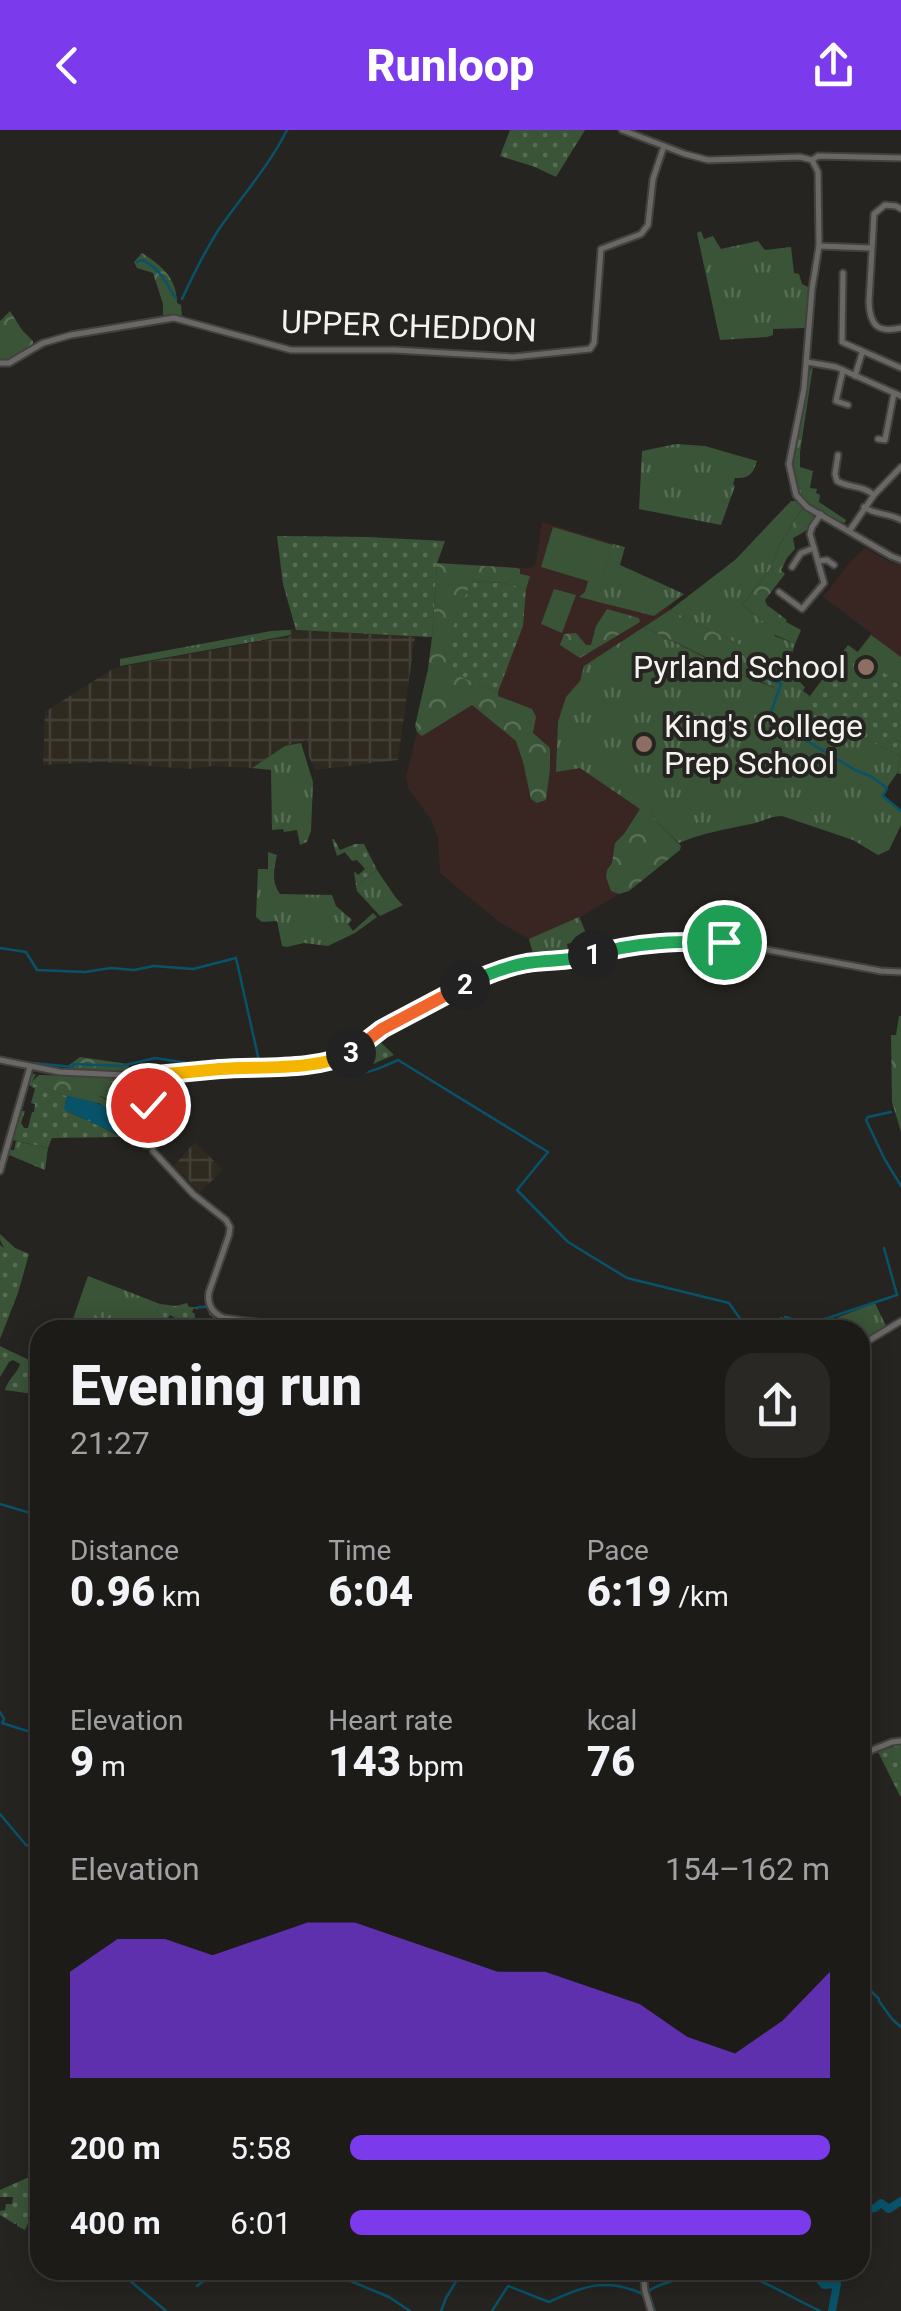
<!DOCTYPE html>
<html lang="en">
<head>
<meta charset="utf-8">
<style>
  body { margin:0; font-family:Roboto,sans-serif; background:#292825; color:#f1f3f6; height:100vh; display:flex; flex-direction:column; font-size:38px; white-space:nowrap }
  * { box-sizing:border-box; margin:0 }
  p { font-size:32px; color:#a0a1a2 }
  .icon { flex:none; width:55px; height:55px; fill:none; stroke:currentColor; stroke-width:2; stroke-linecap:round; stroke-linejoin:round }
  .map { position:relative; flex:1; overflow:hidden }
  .sheet { position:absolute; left:30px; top:1190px; width:840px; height:960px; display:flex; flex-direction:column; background:#1c1b18; border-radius:30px; box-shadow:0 5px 25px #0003,0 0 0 2px #3a3937 }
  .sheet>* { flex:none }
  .pin { position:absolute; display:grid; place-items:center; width:85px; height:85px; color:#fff; margin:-42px; border:5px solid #fff; border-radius:50%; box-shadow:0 2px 10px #0007 }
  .km { position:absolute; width:50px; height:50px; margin:-25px; border-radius:50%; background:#222; color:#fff; font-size:28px; line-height:50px; text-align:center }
  .round { display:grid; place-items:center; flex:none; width:105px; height:105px; border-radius:30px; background:#292825 }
  .summary { display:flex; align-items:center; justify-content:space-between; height:170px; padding:0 40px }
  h1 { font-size:55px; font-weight:800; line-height:75px }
  .metrics { display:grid; grid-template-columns:repeat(3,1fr); gap:15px; height:170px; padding:10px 40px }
  .metrics div { display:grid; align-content:center }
  .metrics b { font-size:42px; font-weight:800 }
  .metrics small { font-size:28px; font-weight:400 }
  .metrics p { font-size:28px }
  .chart { height:280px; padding:20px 40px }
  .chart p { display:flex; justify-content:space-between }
  .chart svg { width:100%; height:180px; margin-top:10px; fill:#7c3aed; opacity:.7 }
  ul { padding:0 40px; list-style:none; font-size:32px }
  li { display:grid; grid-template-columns:160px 120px 1fr; align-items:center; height:75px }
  li i { height:25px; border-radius:12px; background:#7c3aed }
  header { display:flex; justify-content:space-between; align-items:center; height:130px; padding:0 40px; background:#7c3aed; color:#fff; font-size:45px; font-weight:800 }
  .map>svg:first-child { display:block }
  .industrial { fill:url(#industrial-grid) }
  .education { fill:#392622 }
  .grass { fill:url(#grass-tufts) }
  .forest { fill:url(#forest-crowns) }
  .park { fill:url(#park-dots) }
  .pitch { fill:#3a5438 }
  .water { fill:url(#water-ripples) }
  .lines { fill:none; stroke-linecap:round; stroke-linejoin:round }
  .stream { stroke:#085369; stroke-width:2.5 }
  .river { stroke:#085369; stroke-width:8 }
  .minor-casing { stroke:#43413d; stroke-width:9 }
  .minor { stroke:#6a6767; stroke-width:5 }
  .split-1-casing { stroke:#fff; stroke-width:20 }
  .split-2-casing { stroke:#fff; stroke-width:20 }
  .split-3-casing { stroke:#fff; stroke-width:20 }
  .split-4-casing { stroke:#fff; stroke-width:20 }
  .split-5-casing { stroke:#fff; stroke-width:20 }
  .split-1 { stroke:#22a559; stroke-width:12 }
  .split-2 { stroke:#22a559; stroke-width:12 }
  .split-3 { stroke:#f0652b; stroke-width:12 }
  .split-4 { stroke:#f5b400; stroke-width:12 }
  .split-5 { stroke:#f5b400; stroke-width:12 }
  .education-dot { fill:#8d6e63; stroke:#262420; stroke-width:4 }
  .labels { text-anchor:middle; stroke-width:8; stroke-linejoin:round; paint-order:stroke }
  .street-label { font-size:32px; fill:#f4f3f0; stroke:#262420 }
  .poi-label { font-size:32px; fill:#f4f3f0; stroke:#262420; text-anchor:end }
</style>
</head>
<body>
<header><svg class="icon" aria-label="back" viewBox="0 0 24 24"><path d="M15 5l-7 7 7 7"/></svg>Runloop<svg class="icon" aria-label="share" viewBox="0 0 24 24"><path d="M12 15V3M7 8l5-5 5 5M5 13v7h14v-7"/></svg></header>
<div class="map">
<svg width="901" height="2181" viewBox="0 0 901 2181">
  <defs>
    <pattern id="industrial-grid" width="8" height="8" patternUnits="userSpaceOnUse" patternTransform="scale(2.5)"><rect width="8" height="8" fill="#2e2a20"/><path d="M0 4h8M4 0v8" fill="none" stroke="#433f36"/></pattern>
    <pattern id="grass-tufts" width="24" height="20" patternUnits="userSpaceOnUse" patternTransform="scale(2.5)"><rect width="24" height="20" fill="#3a5438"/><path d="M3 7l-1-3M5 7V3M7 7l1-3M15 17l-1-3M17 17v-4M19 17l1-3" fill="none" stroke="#576d55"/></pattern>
    <pattern id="forest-crowns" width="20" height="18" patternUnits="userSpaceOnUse" patternTransform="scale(2.5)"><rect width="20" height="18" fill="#3a5438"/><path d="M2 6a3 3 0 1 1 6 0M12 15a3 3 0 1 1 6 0" fill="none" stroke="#576d55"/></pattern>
    <pattern id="park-dots" width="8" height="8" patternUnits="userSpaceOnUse" patternTransform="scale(2.5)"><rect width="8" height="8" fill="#3a5438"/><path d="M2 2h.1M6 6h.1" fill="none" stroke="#576d55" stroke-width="1.8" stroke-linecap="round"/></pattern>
    <pattern id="water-ripples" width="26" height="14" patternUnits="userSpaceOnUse" patternTransform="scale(2.5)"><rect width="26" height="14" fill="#085369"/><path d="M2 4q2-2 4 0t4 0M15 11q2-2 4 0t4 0" fill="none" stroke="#2d6c7f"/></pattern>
  </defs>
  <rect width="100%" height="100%" fill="#262420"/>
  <!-- industrial -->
  <g class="industrial">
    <path d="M296,498L297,500L415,506L398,630L315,640L309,627L307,610L285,616L252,638L212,636L188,639L103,632L43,635L45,582L114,538L291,506L290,500Z"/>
    <path d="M195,1012L223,1040L199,1063L186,1047L173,1037Z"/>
  </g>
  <!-- education -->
  <path class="education" d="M542,392L625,417L620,435L684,464L668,478L757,523L801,578L848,515L858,521L871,503L823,467L851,431L865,418L890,432L901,434V644H897L882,665L901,681V695L889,720L878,725L853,710L782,686H774L754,694L705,702L680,712V720L629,761L619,764L580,787L588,808L567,814L569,828L542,829L534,827L529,809L499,792L440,743L438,708L431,690L408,658L406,647L434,530L436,508L296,500L283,454L277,406L367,407L445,411L438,433L528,438L533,437L536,433Z"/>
  <!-- grass -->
  <g class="grass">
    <path d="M701,101L704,109L713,106L721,119L758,111L765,120L791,117L794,143L799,144L802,154L810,158L806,198L773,199V205L767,207L720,210L697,103Z"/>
    <path d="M813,236L800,322V337L813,341L810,358L817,359L816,363L820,365L819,372L846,390L845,393C775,372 792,335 803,280C806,265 803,247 813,236Z"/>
    <path d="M676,314L705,316L757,331C753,344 749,349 735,348L733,354L735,356L721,395L639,379L642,321Z"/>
    <path d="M791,371H796L803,377L779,416L771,438L742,475L767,494L775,506L795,514L787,540L805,557L803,561L810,566L802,578L901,626L897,643L882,665L901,681V695L889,720L878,725L853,710L782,686C770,686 762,692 750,694C724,700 705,702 679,713L656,691L649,679H640L580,638L556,642L558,592L566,567L580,551L584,536L644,497L730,540L779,560L785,543L756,523L670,480L735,430Z"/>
    <path d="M613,414L625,417L620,435L684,464L654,486L579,467L585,462L588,451L601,454Z"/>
    <path d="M290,500L291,505L120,536V529L271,501Z"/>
    <path d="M301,613L313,652L311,701L307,712L300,715L297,700L284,702L283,699L272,700L271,640L252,638L285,616Z"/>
    <path d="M268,722L277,725C274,738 271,752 280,764L332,765L336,776L352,790L348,794L353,801L373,783L377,787L355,803L328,816L304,813L287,817L282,816L277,791L262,792L256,787L258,739H268Z"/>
    <path d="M377,740L396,768L403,775L380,786L357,761L356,756Z"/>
    <path d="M579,787L588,808L567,814L569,828L534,827L529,809Z"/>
    <path d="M104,953L139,954L146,975L144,976V999L137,1009L129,1007L122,999L123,993L108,969L90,963L93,958Z"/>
    <path d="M16,1011L48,1018L45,1040L9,1025L10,1020H14Z"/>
    <path d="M88,1146L160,1174L148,1200H69Z"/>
    <path d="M875,1173L886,1196L860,1212V1200H836L831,1190Z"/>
  </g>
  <!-- forest -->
  <g class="forest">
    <path d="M142,123C161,135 177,148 177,173L181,175L182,186L163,188V174L153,143L137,138L134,132Z"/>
    <path d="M10,181L22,200L33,211V215L10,230H0V191Z"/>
    <path d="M803,377L814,384C812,398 804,403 793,408L795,419L787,428L781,440L785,444L765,470L767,475L787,490L786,492L801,500L795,514L773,504L767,494L742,475L771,438L779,416Z"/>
    <path d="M437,433L517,438L520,439V444L530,446L526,459L504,453L471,451L451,509L454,544L498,562V566L532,579L536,587L533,603L550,618V639L546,670L537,673L531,669L523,632L516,611L472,575L422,606L417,602L415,596L428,539L432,507Z"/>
    <path d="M607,479L639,488L640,492L580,528L560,515L564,504L576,503L586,515H591L596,496Z"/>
    <path d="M670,480L757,523L785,543L779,560L749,546H745L644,497Z"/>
    <path d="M640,679H649L656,691L681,716L680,720L629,761L619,764L611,761L606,747L607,740L612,733L615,713L624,704Z"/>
    <path d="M899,886H901V1002L892,972L891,905H896Z"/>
    <path d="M80,927L128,934L129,937L140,943L137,949L144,954L146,972L142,970L139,954L136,953C120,953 101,949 91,962L123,978L126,987L122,999L133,1008H137L143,1003V980L146,975L150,1019L146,1020C117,1006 114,1004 101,974L67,966L33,954L32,951L39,945L68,946L69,935Z"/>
  </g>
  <!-- park -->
  <g class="park">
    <path d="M510,0H585L556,47L535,37L500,26Z"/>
    <path d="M277,406L367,407L445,411L437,433L432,507L296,500L283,454Z"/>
    <path d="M471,451L504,453L526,459L523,496L498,562L453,544C440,515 461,480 471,451Z"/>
    <path d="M848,515L901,555V644L897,643L901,626L801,578Z"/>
    <path d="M332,709H334L340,720L355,714H364L377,740L356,756L354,741L358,745L365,739L357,730L352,731L345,722L337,726Z"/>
    <path d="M375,907L394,925L366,937L355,939L359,935L356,930L351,933L349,930Z"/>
    <path d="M33,944H36L32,951L34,954L67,966L65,974L67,981C85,990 105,997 120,1007L52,1008L48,1018L13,1010L10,1020L22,976L20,981H25L21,993L24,998H28L32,982H34L35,974L31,973L35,959L28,954Z"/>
    <path d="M0,1104L15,1118L29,1124L18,1163L0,1209V1115L4,1118L0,1110Z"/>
    <path d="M187,1173L189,1177H198V1180L194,1178L192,1182L195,1184V1188L207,1191L206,1193L210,1194L213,1187L209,1185L208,1179L216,1190L211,1200H181L185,1194L170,1185L161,1200H148L160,1174L176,1176Z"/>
    <path d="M0,1216C14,1224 28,1227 40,1238V1265L5,1260C9,1247 18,1243 20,1234L13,1230L9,1232L0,1247Z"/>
    <path d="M901,1614V1666H900L878,1622Z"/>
    <path d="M38,2043C31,2058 31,2071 40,2085L32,2084L25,2100L17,2096V2093L15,2094L0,2085V2081L5,2080L6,2074H12L13,2067H0V2060Z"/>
  </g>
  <!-- pitch -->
  <g class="pitch">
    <path d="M553,397L613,415L601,455L541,437Z"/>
    <path d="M554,459L576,465L562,503L541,494Z"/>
    <path d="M871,505L901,527V555L857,523Z"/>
  </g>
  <!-- water -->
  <path class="water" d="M67,966C86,970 103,972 118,986L112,998L117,1004L67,981L64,979Z"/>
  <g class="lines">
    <!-- stream -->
    <g class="stream">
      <path d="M137,132L142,130C161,139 165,152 176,168"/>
      <path d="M182,169C193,145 205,121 219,99C242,66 269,36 287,0"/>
      <path d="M751,542L781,554L769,588L855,640L872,647L887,658L883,666L901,681"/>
      <path d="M0,818L26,822L37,840L85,842L111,838L134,840L154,836L193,839L236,828L259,931"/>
      <path d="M33,933L73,937V934L121,936L155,928L194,934L199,937"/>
      <path d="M204,944L284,939L342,932L351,944C368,944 383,937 398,930L548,1022L517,1060L568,1112L627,1148L729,1173L748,1200"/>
      <path d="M891,982L868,987L866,990L884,1028L901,1056"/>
      <path d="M198,1177H205"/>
      <path d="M785,1187L790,1188L794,1196L828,1188L897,1165L884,1118"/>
      <path d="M754,1200L782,1188"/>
      <path d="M0,1374L40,1386"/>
      <path d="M0,1582L4,1589L2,1593L40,1605"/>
      <path d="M0,1684L26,1715L31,1717L40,1714"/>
      <path d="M860,1850L879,1869"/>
      <path d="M879,1871L892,1889L901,1897"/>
      <path d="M39,2042C34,2055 33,2070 40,2082"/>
      <path d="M117,2140L166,2181"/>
      <path d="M324,2140L389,2167L410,2181"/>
      <path d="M197,2156L217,2140"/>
      <path d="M649,2161C657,2154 685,2147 697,2146C711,2144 717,2149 730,2140C763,2149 790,2167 820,2181"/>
      <path d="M650,2168L655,2181"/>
      <path d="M441,2181L446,2168L463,2140"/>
      <path d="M492,2181L508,2156L549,2172C584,2156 606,2147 643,2164"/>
    </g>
    <!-- river -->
    <g class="river">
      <path d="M860,2080L875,2078L881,2073L889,2079L901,2071"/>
      <path d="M818,2140L819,2149L824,2155L837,2154L832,2181"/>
    </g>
    <!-- minor casing -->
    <g class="minor-casing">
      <g id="minor">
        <path d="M622,0L685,24L708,30L800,27L812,30L818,26L901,28"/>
        <path d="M812,30L818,42L819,116L812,159L804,259L789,334L796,365L807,377L891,426L901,430"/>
        <path d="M901,79L896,76L885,75L874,84L869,172C870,196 878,203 901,198"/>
        <path d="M819,116L871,118"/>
        <path d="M843,143L842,212L901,238"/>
        <path d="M807,232L836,237L901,266"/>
        <path d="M0,233H9L43,213L71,205L174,188L291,220H395L513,227L590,219L594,213L601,119L641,104L648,95L653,49L664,16"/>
        <path d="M843,240L836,271L848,275"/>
        <path d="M855,246L862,223"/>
        <path d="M878,309L885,310L894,263"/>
        <path d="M838,325L835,344L837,351C849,358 863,355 874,365"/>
        <path d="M864,377C875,385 890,383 901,390"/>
        <path d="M850,400L874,365L901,337"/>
        <path d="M819,431L827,430L834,435"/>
        <path d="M792,437L801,423L814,418"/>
        <path d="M779,462L802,479L824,453L810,404L812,397L821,384"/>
        <path d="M0,930L60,942L146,946L333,930L351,923L382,899L493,842L531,833L577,829L627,817L669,813L724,812L881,841L901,842"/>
        <path d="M146,946L153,1021L193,1064L226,1090L230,1097L229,1105L209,1162C207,1174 212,1183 224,1188L316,1200"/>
        <path d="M0,1041L30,937"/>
        <path d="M860,1216L901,1191"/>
        <path d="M860,1625L892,1612L901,1611"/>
        <path d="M32,2044L40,2033"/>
        <path d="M643,2140L645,2161L651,2181"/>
      </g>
    </g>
    <!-- minor -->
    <use href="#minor" class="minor"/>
  </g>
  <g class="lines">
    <!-- split-1 casing -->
    <g class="split-1-casing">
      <path id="split-1" d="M593,825C635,812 680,811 724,812"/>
    </g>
    <!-- split-2 casing -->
    <g class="split-2-casing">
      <path id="split-2" d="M465,855C485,845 505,837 527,833C549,830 571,831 593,825"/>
    </g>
    <!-- split-3 casing -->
    <g class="split-3-casing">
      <path id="split-3" d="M351,923L382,899L465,855"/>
    </g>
    <!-- split-4 casing -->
    <g class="split-4-casing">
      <path id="split-4" d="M220,939C260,936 317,941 351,923"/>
    </g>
    <!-- split-5 casing -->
    <g class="split-5-casing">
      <path id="split-5" d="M148,975L146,946L220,939"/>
    </g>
    <!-- split-1 -->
    <use href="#split-1" class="split-1"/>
    <!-- split-2 -->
    <use href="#split-2" class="split-2"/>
    <!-- split-3 -->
    <use href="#split-3" class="split-3"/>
    <!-- split-4 -->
    <use href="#split-4" class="split-4"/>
    <!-- split-5 -->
    <use href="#split-5" class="split-5"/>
  </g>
  <!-- markers -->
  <g class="education-dot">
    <circle cx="866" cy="537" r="10"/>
    <circle cx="644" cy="614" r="10"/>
  </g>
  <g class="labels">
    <!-- street labels -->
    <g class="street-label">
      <text transform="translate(409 196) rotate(2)" y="11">UPPER CHEDDON</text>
    </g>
    <!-- poi labels -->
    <g class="poi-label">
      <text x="846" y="548">Pyrland School</text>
      <text x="664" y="607" text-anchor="start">King's College<tspan x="664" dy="37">Prep School</tspan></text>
    </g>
  </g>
</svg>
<div class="pin" style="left:724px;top:812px;background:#1e9e55"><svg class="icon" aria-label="arrive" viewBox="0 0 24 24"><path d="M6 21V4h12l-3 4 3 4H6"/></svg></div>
<div class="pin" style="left:148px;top:975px;background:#d93025"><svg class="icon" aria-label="check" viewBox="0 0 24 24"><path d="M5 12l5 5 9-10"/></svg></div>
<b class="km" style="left:593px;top:825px">1</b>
<b class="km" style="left:465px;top:855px">2</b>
<b class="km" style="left:351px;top:923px">3</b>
<section class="sheet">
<div class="summary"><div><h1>Evening run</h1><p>21:27</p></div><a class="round"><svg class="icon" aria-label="share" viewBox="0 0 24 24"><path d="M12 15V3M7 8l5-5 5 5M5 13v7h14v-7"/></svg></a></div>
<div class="metrics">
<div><p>Distance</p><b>0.96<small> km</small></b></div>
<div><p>Time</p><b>6:04</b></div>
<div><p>Pace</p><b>6:19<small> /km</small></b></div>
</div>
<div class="metrics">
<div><p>Elevation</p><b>9<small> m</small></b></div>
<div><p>Heart rate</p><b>143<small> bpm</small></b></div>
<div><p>kcal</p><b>76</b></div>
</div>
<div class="chart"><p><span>Elevation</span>154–162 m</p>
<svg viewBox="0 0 160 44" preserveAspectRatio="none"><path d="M0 44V18L10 10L20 10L30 14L40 10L50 6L60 6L70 10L80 14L90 18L100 18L110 22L120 26L130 34L140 38L150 30L160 18V44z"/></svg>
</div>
<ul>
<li><b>200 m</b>5:58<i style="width:100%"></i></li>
<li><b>400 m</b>6:01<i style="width:96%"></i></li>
</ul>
</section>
</div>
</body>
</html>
